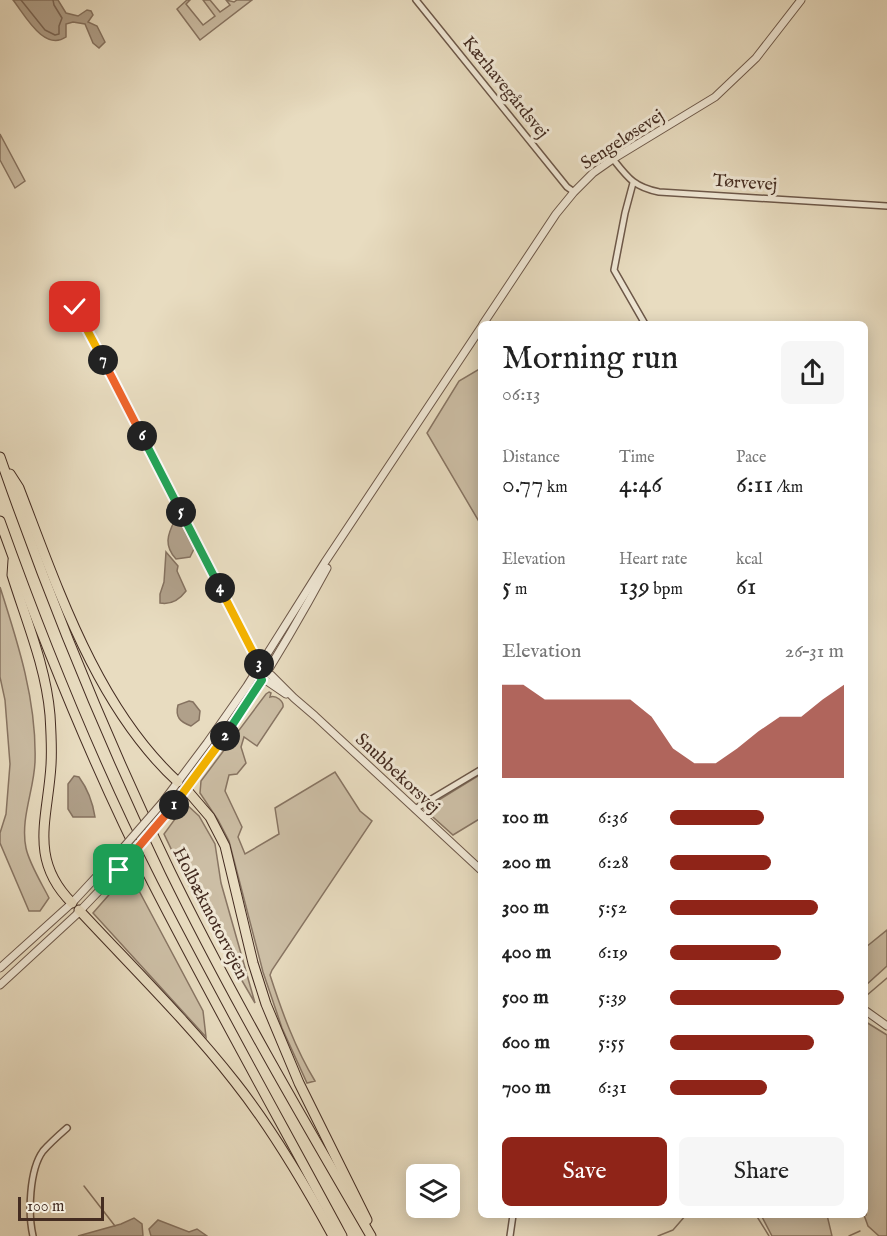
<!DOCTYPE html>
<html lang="en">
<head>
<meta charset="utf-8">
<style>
  body { margin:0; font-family:"IM FELL English",serif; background:#f6f6f6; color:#222; height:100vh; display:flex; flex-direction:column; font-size:22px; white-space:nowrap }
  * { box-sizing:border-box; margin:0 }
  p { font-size:20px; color:#767676 }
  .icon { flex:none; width:33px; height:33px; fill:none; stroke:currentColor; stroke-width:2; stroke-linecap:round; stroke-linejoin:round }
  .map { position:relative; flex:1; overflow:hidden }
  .drawer { position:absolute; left:478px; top:321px; width:390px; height:897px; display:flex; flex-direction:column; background:#fff; border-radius:9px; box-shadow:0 3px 15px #0003 }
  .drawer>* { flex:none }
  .controls { position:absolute; left:406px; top:1164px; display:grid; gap:12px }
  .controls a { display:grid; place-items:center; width:54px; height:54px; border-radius:9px; background:#fff; box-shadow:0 3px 15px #0003; font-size:30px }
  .scale { position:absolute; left:18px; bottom:15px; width:86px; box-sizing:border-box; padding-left:6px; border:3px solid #442c21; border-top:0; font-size:16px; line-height:21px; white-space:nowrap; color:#442c21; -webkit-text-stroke:4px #f0e8d6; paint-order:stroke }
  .pin { position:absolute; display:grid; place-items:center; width:51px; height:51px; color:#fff; margin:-26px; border-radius:12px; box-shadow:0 3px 9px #0006 }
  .km { position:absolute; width:30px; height:30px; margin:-15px; border-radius:50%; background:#222; color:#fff; font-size:16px; line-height:30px; text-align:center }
  .round { display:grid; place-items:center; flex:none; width:63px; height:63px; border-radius:9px; background:#f6f6f6 }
  .summary { display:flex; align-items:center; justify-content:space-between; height:102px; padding:0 24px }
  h1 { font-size:33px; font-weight:600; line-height:45px }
  .figures { display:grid; grid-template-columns:repeat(3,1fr); gap:9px; height:102px; padding:6px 24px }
  .figures div { display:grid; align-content:center }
  .figures b { font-size:26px; font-weight:600 }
  .figures small { font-size:16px; font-weight:400 }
  .figures p { font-size:16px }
  .chart { height:168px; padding:12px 24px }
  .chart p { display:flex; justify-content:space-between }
  .chart svg { width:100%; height:108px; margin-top:6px; fill:#8f2418; opacity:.7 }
  .action { display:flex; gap:12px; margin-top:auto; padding:12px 24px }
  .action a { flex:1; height:69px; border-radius:9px; background:#8f2418; color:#fff; font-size:24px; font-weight:600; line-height:69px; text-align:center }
  .action a+a { background:#f6f6f6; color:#222 }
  ul { padding:0 24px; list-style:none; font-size:20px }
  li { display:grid; grid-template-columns:96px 72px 1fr; align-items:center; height:45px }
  li i { height:15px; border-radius:8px; background:#8f2418 }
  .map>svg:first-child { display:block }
  .green { fill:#ccbea5; stroke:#887563; stroke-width:1.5 }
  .water { fill:#b0a08a; stroke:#857260; stroke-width:1.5 }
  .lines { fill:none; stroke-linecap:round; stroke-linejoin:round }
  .shore { stroke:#7a6656; stroke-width:1.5 }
  .stream { stroke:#857260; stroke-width:1.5 }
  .minor-casing { stroke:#6d5849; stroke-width:8 }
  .tertiary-casing { stroke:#6d5849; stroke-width:9 }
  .motorway-casing { stroke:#442c21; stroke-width:11 }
  .minor { stroke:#f0e8d6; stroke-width:5 }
  .tertiary { stroke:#f0e8d6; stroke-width:7 }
  .motorway { stroke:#e8dcc0; stroke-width:9 }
  .tertiary-bridge-casing { stroke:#6d5849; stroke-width:9; stroke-linecap:butt }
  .tertiary-bridge { stroke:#f0e8d6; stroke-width:7 }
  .split-1-casing { stroke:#fff; stroke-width:12 }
  .split-2-casing { stroke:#fff; stroke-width:12 }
  .split-3-casing { stroke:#fff; stroke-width:12 }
  .split-4-casing { stroke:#fff; stroke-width:12 }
  .split-5-casing { stroke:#fff; stroke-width:12 }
  .split-6-casing { stroke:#fff; stroke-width:12 }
  .split-7-casing { stroke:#fff; stroke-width:12 }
  .split-8-casing { stroke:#fff; stroke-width:12 }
  .split-1 { stroke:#f0652b; stroke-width:8 }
  .split-2 { stroke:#f5b400; stroke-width:8 }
  .split-3 { stroke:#22a559; stroke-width:8 }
  .split-4 { stroke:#f5b400; stroke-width:8 }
  .split-5 { stroke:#22a559; stroke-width:8 }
  .split-6 { stroke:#22a559; stroke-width:8 }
  .split-7 { stroke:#f0652b; stroke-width:8 }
  .split-8 { stroke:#f5b400; stroke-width:8 }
  .labels { text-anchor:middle; stroke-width:6; stroke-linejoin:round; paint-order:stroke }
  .street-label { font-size:18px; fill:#442c21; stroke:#f0e8d6 }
</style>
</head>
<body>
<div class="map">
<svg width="887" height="1236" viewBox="0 0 887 1236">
  <rect width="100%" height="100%" fill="#e8dcc0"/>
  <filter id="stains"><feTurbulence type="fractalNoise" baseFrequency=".00333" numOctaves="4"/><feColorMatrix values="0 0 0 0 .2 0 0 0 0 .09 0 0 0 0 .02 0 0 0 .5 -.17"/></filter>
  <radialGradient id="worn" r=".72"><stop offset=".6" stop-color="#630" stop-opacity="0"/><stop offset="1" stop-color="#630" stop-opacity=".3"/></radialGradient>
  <!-- green -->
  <g class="green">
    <path d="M187,0H190L186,4L203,25L215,16L203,0H210L220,12L230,5L226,0L234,2L237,0H252L200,40L177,9Z"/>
    <path d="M0,134L25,181L15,188L0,160Z"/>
    <path d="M481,368V525L427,433L459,381Z"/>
    <path d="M0,587C18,643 37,702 35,762C34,790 20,819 26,848C29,863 42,884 49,898L40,911H29L0,843V833L6,814L10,764L5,700L0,677Z"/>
    <path d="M255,682L257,683L186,785L181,783L246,691Z"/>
    <path d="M269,692L271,693L270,697C276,695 284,701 283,707L257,746L244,737L241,747L246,763L237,774L229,775L225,791L242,827L238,837L245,854L279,834L275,808L335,772L360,811L372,821L272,970L270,975C282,1012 295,1048 315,1081L307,1083L282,1028L263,972L229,841L218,820L200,793L201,781L266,694Z"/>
    <path d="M481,774V818L453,835L424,809Z"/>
    <path d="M186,804L199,816L215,844L221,883L255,1003L198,905L164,834Z"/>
    <path d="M129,872L203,1011L206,1037L93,913Z"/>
    <path d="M887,930V966L866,985V947Z"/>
    <path d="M866,1022L887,1035V1236H879L868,1226L864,1215H866Z"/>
    <path d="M761,1215H827L832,1236H772Z"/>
  </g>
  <!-- water -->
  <g class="water">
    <path d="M13,0H58L66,13L78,16L87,10L91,11L93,15L88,22L97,26L105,42L99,48L93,43L85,24L73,22L66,24V37C44,52 25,15 13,0Z"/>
    <path d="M175,520H179L181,524L194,549L190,557L176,559C164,546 167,535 175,520Z"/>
    <path d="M166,552L178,566L177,571L186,591C180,599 171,605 160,603V594L164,582Z"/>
    <path d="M189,701L193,702L200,711L199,720L191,726C180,722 175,717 178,705Z"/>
    <path d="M74,776L79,777C87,788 93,804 95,817H73L68,809V784Z"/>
    <path d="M134,1218L142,1224L143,1236H78L121,1224Z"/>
    <path d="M158,1220L189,1232L197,1229L207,1236H151L149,1229Z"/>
  </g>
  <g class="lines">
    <!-- shore -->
    <path class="shore" d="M21,0L45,30L55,35L59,34V26L62,18L54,5L53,0"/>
    <!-- stream -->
    <g class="stream">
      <path d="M866,996L887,978"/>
      <path d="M84,1186L115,1226"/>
      <path d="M756,1215L769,1236"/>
      <path d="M658,1236L673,1230L686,1215"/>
      <path d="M849,1236L860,1231"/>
    </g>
    <!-- minor casing -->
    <g class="minor-casing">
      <g id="minor">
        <path d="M416,0L567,187L574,192"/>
        <path d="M613,159C628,178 634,187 659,192L887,206"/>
        <path d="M633,183L625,213L614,270L645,324"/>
        <path d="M75,307L260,664"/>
        <path d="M415,809L482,769"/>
        <path d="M33,1236C28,1214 29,1170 43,1151C50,1143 59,1135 67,1128"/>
        <path d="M510,1236L513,1215"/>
      </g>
    </g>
    <!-- tertiary casing -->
    <g class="tertiary-casing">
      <g id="tertiary">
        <path d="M483,324L556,214L574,192L593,173L613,159L715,97L756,58L801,0"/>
        <path d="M256,670L271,675L294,698L315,716L482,871"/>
        <path d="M261,677L286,694"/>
        <path d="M162,803L207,743L247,686L325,562L482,326"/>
        <path d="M168,812C230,737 281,653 327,568"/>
        <path d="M0,968L72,903L123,848"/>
        <path d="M0,985L76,915L119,870"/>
        <path d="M866,1011L887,1026"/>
      </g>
    </g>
    <!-- motorway casing -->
    <g class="motorway-casing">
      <g id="motorway">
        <path d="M0,457C49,598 105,736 170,871C231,996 301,1116 371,1236"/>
        <path d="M10,474L19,488C58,589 97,708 178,782"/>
        <path d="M0,521C44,644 94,768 153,884C214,1003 279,1119 342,1236"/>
        <path d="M13,560L12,575C26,620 46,667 50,715C51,731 52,749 51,765C48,818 28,859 72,903"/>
        <path d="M186,789L210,817L225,846L253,963L266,1004L299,1083L367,1220"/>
        <path d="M79,910C132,967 188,1022 235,1082C273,1130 304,1183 333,1236"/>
      </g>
    </g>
    <!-- minor -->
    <use href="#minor" class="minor"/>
    <!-- tertiary -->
    <use href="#tertiary" class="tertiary"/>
    <!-- motorway -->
    <use href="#motorway" class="motorway"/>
    <!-- tertiary-bridge casing -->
    <g class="tertiary-bridge-casing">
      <g id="tertiary-bridge">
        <path d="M123,848L162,803"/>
        <path d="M119,870L168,812"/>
      </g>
    </g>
    <!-- tertiary-bridge -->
    <use href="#tertiary-bridge" class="tertiary-bridge"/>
  </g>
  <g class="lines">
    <!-- split-1 casing -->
    <g class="split-1-casing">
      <path id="split-1" d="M119,870L174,805"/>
    </g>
    <!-- split-2 casing -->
    <g class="split-2-casing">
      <path id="split-2" d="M174,805L225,736"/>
    </g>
    <!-- split-3 casing -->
    <g class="split-3-casing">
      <path id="split-3" d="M225,736L262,680L256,670L259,664"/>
    </g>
    <!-- split-4 casing -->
    <g class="split-4-casing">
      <path id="split-4" d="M220,588L259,664"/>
    </g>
    <!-- split-5 casing -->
    <g class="split-5-casing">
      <path id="split-5" d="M181,512L220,588"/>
    </g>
    <!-- split-6 casing -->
    <g class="split-6-casing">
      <path id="split-6" d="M142,436L181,512"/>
    </g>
    <!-- split-7 casing -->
    <g class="split-7-casing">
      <path id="split-7" d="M103,360L142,436"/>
    </g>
    <!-- split-8 casing -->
    <g class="split-8-casing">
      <path id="split-8" d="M75,307L103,360"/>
    </g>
    <!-- split-1 -->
    <use href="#split-1" class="split-1"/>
    <!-- split-2 -->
    <use href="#split-2" class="split-2"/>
    <!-- split-3 -->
    <use href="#split-3" class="split-3"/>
    <!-- split-4 -->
    <use href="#split-4" class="split-4"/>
    <!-- split-5 -->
    <use href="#split-5" class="split-5"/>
    <!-- split-6 -->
    <use href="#split-6" class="split-6"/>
    <!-- split-7 -->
    <use href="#split-7" class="split-7"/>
    <!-- split-8 -->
    <use href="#split-8" class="split-8"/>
  </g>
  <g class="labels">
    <!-- street labels -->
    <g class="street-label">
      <text transform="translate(506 87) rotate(51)" y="6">Kærhavegårdsvej</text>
      <text transform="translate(622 139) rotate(-33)" y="6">Sengeløsevej</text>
      <text transform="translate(745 182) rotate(4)" y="6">Tørvevej</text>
      <text transform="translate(398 773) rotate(43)" y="6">Snubbekorsvej</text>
      <text transform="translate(211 913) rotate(63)" y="6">Holbækmotorvejen</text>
    </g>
  </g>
  <rect width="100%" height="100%" filter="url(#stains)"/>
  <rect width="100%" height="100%" fill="url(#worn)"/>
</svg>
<div class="controls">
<a><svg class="icon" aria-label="layers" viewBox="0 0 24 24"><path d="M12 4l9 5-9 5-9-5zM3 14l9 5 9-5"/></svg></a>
</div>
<div class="scale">100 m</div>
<div class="pin" style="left:119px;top:870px;background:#1e9e55"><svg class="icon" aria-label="arrive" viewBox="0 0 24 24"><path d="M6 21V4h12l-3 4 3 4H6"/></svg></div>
<div class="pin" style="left:75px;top:307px;background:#d93025"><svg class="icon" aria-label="check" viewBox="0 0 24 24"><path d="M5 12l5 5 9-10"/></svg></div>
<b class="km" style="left:174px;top:805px">1</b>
<b class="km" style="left:225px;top:736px">2</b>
<b class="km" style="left:259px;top:664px">3</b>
<b class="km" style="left:220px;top:588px">4</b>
<b class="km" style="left:181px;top:512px">5</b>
<b class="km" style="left:142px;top:436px">6</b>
<b class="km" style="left:103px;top:360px">7</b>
<section class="drawer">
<div class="summary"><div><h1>Morning run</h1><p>06:13</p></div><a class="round"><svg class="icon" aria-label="share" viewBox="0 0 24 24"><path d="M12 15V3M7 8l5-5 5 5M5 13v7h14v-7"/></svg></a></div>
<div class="figures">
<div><p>Distance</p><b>0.77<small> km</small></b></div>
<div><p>Time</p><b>4:46</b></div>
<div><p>Pace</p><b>6:11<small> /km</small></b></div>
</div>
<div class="figures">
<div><p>Elevation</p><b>5<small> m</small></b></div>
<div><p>Heart rate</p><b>139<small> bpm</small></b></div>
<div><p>kcal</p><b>61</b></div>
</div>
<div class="chart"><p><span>Elevation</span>26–31 m</p>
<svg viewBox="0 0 160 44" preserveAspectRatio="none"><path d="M0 44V6L10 6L20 12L30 12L40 12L50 12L60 12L70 19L80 32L90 38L100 38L110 32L120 25L130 19L140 19L150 12L160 6V44z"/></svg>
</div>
<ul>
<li><b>100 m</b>6:36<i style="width:54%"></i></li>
<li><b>200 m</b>6:28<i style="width:58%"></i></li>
<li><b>300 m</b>5:52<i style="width:85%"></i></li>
<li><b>400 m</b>6:19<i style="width:64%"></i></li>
<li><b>500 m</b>5:39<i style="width:100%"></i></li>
<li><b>600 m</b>5:55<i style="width:83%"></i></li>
<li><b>700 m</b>6:31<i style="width:56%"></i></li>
</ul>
<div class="action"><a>Save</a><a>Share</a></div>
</section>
</div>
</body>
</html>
